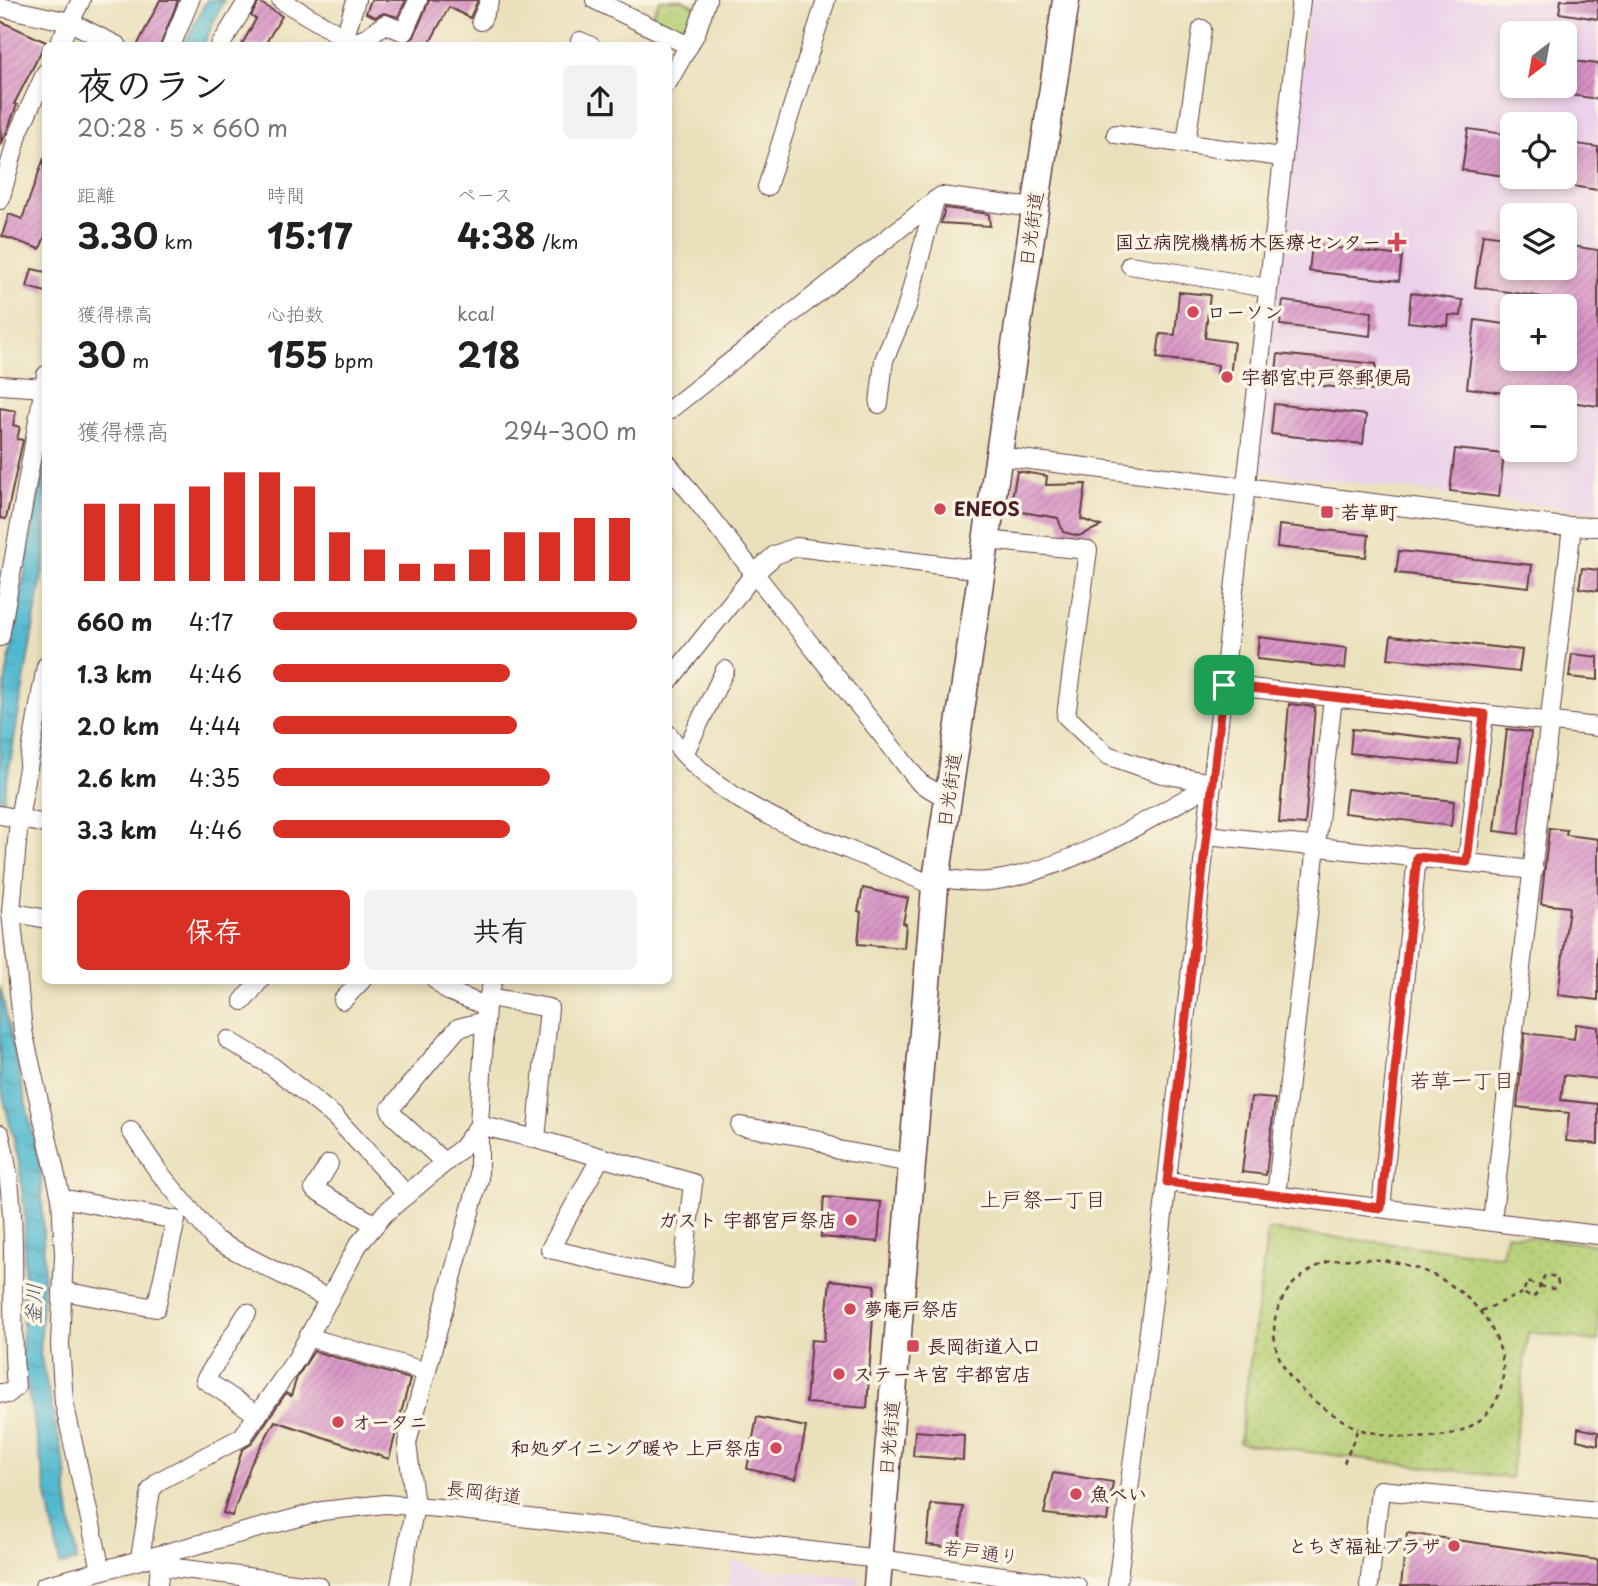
<!DOCTYPE html>
<html lang="ja">
<head>
<meta charset="utf-8">
<style>
  body { margin:0; font-family:"Playpen Sans","Klee One",sans-serif; background:#f2f2f2; color:#202124; height:100vh; display:flex; flex-direction:column; font-size:26px; white-space:nowrap }
  * { box-sizing:border-box; margin:0 }
  p { font-size:23px; color:#757577 }
  .icon { flex:none; width:38px; height:38px; fill:none; stroke:currentColor; stroke-width:2; stroke-linecap:round; stroke-linejoin:round }
  .map { position:relative; flex:1; overflow:hidden }
  .sheet { position:absolute; left:42px; top:42px; width:630px; height:942px; display:flex; flex-direction:column; background:#fff; border-radius:10px; box-shadow:0 4px 10px #0003 }
  .sheet>* { flex:none }
  .needle { width:46px; rotate:211deg }
  .fabs { position:absolute; left:1500px; top:21px; display:grid; gap:14px }
  .fabs a { display:grid; place-items:center; width:77px; height:77px; border-radius:10px; background:#fff; box-shadow:0 4px 10px #0003; font-size:35px }
  .pin { position:absolute; display:grid; place-items:center; width:60px; height:60px; color:#fff; margin:-30px; border-radius:14px; box-shadow:0 4px 10px #0006 }
  .round { display:grid; place-items:center; flex:none; width:74px; height:74px; border-radius:10px; background:#f2f2f2 }
  .head { display:flex; align-items:center; justify-content:space-between; height:119px; padding:0 35px }
  h1 { font-size:38px; font-weight:700; line-height:52px }
  .metrics { display:grid; grid-template-columns:repeat(3,1fr); gap:10px; height:119px; padding:7px 35px }
  .metrics div { display:grid; align-content:center }
  .metrics b { font-size:35px; font-weight:700 }
  .metrics small { font-size:19px; font-weight:400 }
  .metrics p { font-size:19px }
  .chart { height:196px; padding:14px 35px }
  .chart p { display:flex; justify-content:space-between }
  .chart svg { width:100%; height:126px; margin-top:7px; stroke:#d93025; stroke-width:6 }
  .primary-button { display:flex; gap:14px; margin-top:auto; padding:14px 35px }
  .primary-button a { flex:1; height:80px; border-radius:10px; background:#d93025; color:#fff; font-size:28px; font-weight:700; line-height:80px; text-align:center }
  .primary-button a+a { background:#f2f2f2; color:#202124 }
  ul { padding:0 35px; list-style:none; font-size:23px }
  li { display:grid; grid-template-columns:112px 84px 1fr; align-items:center; height:52px }
  li i { height:18px; border-radius:9px; background:#d93025 }
  .map>svg:first-child { display:block }
  .built { fill:#ebd1eb; fill-rule:evenodd }
  .grass { fill:url(#grass-dots); stroke:#807750; stroke-width:2 }
  .park { fill:url(#park-crowns); stroke:#807750; stroke-width:2 }
  .water { fill:url(#water-ripples); stroke:#4e6c7d; stroke-width:2 }
  .building { fill:url(#building-hatch) }
  .lines { fill:none; stroke-linecap:round; stroke-linejoin:round }
  .minor-casing { stroke:#623c41; stroke-width:20 }
  .highway-casing { stroke:#623c41; stroke-width:29 }
  .path { stroke:#623c41; stroke-width:2.5; stroke-dasharray:5 5; stroke-linecap:butt }
  .minor { stroke:#fff; stroke-width:18 }
  .highway { stroke:#fff; stroke-width:26 }
  .route-casing { stroke:#fff; stroke-width:14 }
  .route { stroke:#d93025; stroke-width:9 }
  .poi-dot { fill:#d1495b; stroke:#fcf5e5; stroke-width:2.5 }
  .labels { text-anchor:middle; stroke-width:7; stroke-linejoin:round; paint-order:stroke }
  .street-label { font-size:19px; fill:#4a1f2b; stroke:#fcf5e5 }
  .poi-label { font-size:19px; font-weight:bold; fill:#4a1f2b; stroke:#fcf5e5; text-anchor:start }
  .neighbourhood-label { font-size:21px; fill:#4a1f2b; stroke:#fcf5e5 }
  .water-label { font-size:21px; font-style:italic; fill:#4c5564; stroke:#fcf5e5 }
</style>
</head>
<body>
<div class="map">
<svg width="1598" height="1586" viewBox="0 0 1598 1586">
  <defs>
    <pattern id="grass-dots" width="8" height="8" patternUnits="userSpaceOnUse" patternTransform="scale(1.75)"><rect width="8" height="8" fill="#b5cf75"/><path d="M2 2h.1M6 6h.1" fill="none" stroke="#9db165" stroke-width="1.8" stroke-linecap="round"/></pattern>
    <pattern id="park-crowns" width="20" height="18" patternUnits="userSpaceOnUse" patternTransform="scale(1.75)"><rect width="20" height="18" fill="#b5cf75"/><path d="M2 6a3 3 0 1 1 6 0M12 15a3 3 0 1 1 6 0" fill="none" stroke="#9db165"/></pattern>
    <pattern id="water-ripples" width="26" height="14" patternUnits="userSpaceOnUse" patternTransform="scale(1.75)"><rect width="26" height="14" fill="#51b9cf"/><path d="M2 4q2-2 4 0t4 0M15 11q2-2 4 0t4 0" fill="none" stroke="#4596a8"/></pattern>
    <pattern id="building-hatch" width="6" height="6" patternUnits="userSpaceOnUse" patternTransform="scale(1.75)"><rect width="6" height="6" fill="#d891c6"/><path d="M-1 1l2-2M0 6l6-6M5 7l2-2" fill="none" stroke="#b176a1"/></pattern>
  </defs>
  <rect width="100%" height="100%" fill="#fcf5e5"/>
  <filter id="ink" filterUnits="userSpaceOnUse"><feTurbulence type="fractalNoise" baseFrequency=".0143" numOctaves="2"/><feDisplacementMap in="SourceGraphic" scale="14" xChannelSelector="R" yChannelSelector="G"/><feConvolveMatrix kernelMatrix="1 2 1 2 8 2 1 2 1" color-interpolation-filters="sRGB"/></filter>
  <filter id="wash" filterUnits="userSpaceOnUse"><feTurbulence type="fractalNoise" baseFrequency=".00686" numOctaves="4" result="noise"/><feDisplacementMap in="SourceGraphic" scale="28" xChannelSelector="R" yChannelSelector="G"/><feGaussianBlur stdDeviation="1.57" result="paint"/><feColorMatrix in="noise" values="0 0 0 0 0 0 0 0 0 0 0 0 0 0 0 0 0 1.4 0 .05"/><feComposite in="paint" operator="in"/></filter>
  <g filter="url(#wash)">
    <rect width="100%" height="100%" fill="#eae1bc"/>
    <!-- built -->
    <g class="built">
      <path d="M1310,0H1598V512L1256,471ZM1512,33H1564V86H1512ZM1512,124H1564V177H1512ZM1512,215H1564V268H1512ZM1512,306H1564V359H1512ZM1512,397H1564V450H1512Z"/>
      <path d="M732,1560L763,1569L859,1577V1586H727Z"/>
    </g>
    <!-- grass -->
    <path class="grass" d="M1268,1230L1502,1256L1506,1234L1598,1245V1341L1528,1332L1511,1478L1239,1443Z"/>
    <!-- park -->
    <path class="park" d="M660,0H683L696,7L689,23L680,30L652,15Z"/>
    <!-- water -->
    <g class="water">
      <path d="M207,0H224L203,45H184Z"/>
      <path d="M45,460V558L3,804L0,803V711Z"/>
      <path d="M0,987L41,1172L44,1263L40,1354L67,1476V1496L77,1561L60,1565L22,1358L25,1216L19,1162L0,1083Z"/>
    </g>
    <g id="blocks">
      <!-- building -->
      <g class="building">
        <path d="M160,0H178L160,46H137Z"/>
        <path d="M371,0H406L398,17L384,13L375,17L366,13Z"/>
        <path d="M429,0H478L470,18L449,7L428,46H398L399,42L406,43L414,37Z"/>
        <path d="M1561,0H1598V19L1559,13Z"/>
        <path d="M259,2L282,16L264,46H241L256,19L251,16Z"/>
        <path d="M0,21L46,42L14,104L17,105L1,146Z"/>
        <path d="M1564,60L1598,64V99L1564,94Z"/>
        <path d="M1468,129L1512,135V177L1462,170Z"/>
        <path d="M1564,142L1598,147V190L1564,185Z"/>
        <path d="M44,158L46,233L40,249L2,236L9,214L22,219Z"/>
        <path d="M945,208L989,214L990,226L941,223Z"/>
        <path d="M1483,234L1512,238V268H1564V245L1598,250V406L1564,401V397H1535L1467,388L1475,320L1512,325V359H1564L1570,301L1475,287Z"/>
        <path d="M1312,245L1402,256L1399,281L1309,271Z"/>
        <path d="M32,269L46,272V292L27,287Z"/>
        <path d="M1179,292L1210,295L1205,338L1234,342L1230,376L1217,375L1218,365L1157,358L1160,334L1175,335Z"/>
        <path d="M1411,293L1463,300L1461,316L1449,315L1448,326L1408,322Z"/>
        <path d="M1283,301L1372,312L1370,336L1280,325Z"/>
        <path d="M1278,354L1376,364L1373,391L1275,381Z"/>
        <path d="M1274,404L1366,415L1363,444L1271,434Z"/>
        <path d="M0,408L16,411L13,425L20,427L17,439L23,440L6,519L0,518Z"/>
        <path d="M1455,449L1504,454L1499,497L1450,491Z"/>
        <path d="M1017,471L1047,476L1046,485L1086,484L1081,519L1101,526L1079,536L1063,532L1058,518L1010,510Z"/>
        <path d="M1279,525L1369,535L1366,557L1277,547Z"/>
        <path d="M1399,551L1532,565L1529,587L1396,573Z"/>
        <path d="M1582,568L1598,570V591L1579,588Z"/>
        <path d="M1391,636L1522,650L1519,672L1388,658Z"/>
        <path d="M1259,637L1347,648L1345,669L1257,659Z"/>
        <path d="M1572,654L1598,657V680L1569,677Z"/>
        <path d="M1289,704L1315,707L1305,825L1279,823Z"/>
        <path d="M1352,729L1460,741L1458,764L1350,753Z"/>
        <path d="M1507,729L1531,732L1519,834L1495,831Z"/>
        <path d="M1347,789L1454,801L1451,826L1344,813Z"/>
        <path d="M1549,828L1567,830L1566,835L1598,839V1000L1558,995L1569,907L1541,904Z"/>
        <path d="M863,888L908,898L903,923L906,924L904,948L858,944L861,912L858,911Z"/>
        <path d="M1576,1024L1598,1027V1079L1564,1075L1561,1100L1598,1104V1144L1566,1141L1569,1113L1517,1107L1525,1033L1574,1039Z"/>
        <path d="M1251,1097L1275,1099L1266,1175L1242,1172Z"/>
        <path d="M824,1197L881,1202L878,1242L821,1237Z"/>
        <path d="M830,1280L875,1285L867,1408L806,1403L811,1340L824,1341Z"/>
        <path d="M314,1351L410,1379L389,1459L275,1421L251,1464L232,1516L223,1513L242,1450L251,1444L286,1393L291,1396L297,1377Z"/>
        <path d="M757,1417L806,1427L796,1479L747,1469Z"/>
        <path d="M1578,1428L1598,1432V1445L1577,1440Z"/>
        <path d="M915,1431L964,1435L963,1460L913,1456Z"/>
        <path d="M1053,1473L1113,1482L1107,1521L1044,1514Z"/>
        <path d="M931,1504L963,1507L959,1548L927,1545Z"/>
        <path d="M1407,1533L1598,1560V1586H1401Z"/>
      </g>
    </g>
  </g>
  <g filter="url(#ink)">
    <use href="#blocks" fill-opacity="0" stroke="#623c41" stroke-width="2"/>
    <g class="lines">
      <!-- minor casing -->
      <g class="minor-casing">
        <g id="minor">
          <path d="M281,0L345,38"/>
          <path d="M595,0L689,46"/>
          <path d="M0,7L70,22L118,46"/>
          <path d="M481,21L490,0"/>
          <path d="M580,41L591,46"/>
          <path d="M58,46L81,0"/>
          <path d="M171,46L190,0"/>
          <path d="M220,46L248,0"/>
          <path d="M342,46L356,0"/>
          <path d="M344,46L364,39L385,24L404,32L418,0"/>
          <path d="M668,82L696,33L707,0"/>
          <path d="M1116,134L1281,157"/>
          <path d="M1186,143L1202,29"/>
          <path d="M767,187L826,0"/>
          <path d="M0,200L19,131L46,72"/>
          <path d="M1130,265L1267,288"/>
          <path d="M0,385L46,388"/>
          <path d="M879,404L884,360L907,306L935,200"/>
          <path d="M668,411L941,196L1034,208"/>
          <path d="M998,456L1557,526L1598,527"/>
          <path d="M668,464L920,783L948,799"/>
          <path d="M986,540L1088,550L1066,716L1107,755L1162,774L1213,783"/>
          <path d="M0,637L46,375"/>
          <path d="M46,666L19,819L11,912L23,1031L61,1198L64,1254L60,1345L64,1402L101,1570"/>
          <path d="M668,682L755,573L775,555L796,547L981,570"/>
          <path d="M1224,685L1598,727"/>
          <path d="M668,734C729,821 845,841 935,887"/>
          <path d="M684,754L725,670"/>
          <path d="M0,815L46,824"/>
          <path d="M1207,835L1534,870"/>
          <path d="M1467,862L1484,714"/>
          <path d="M936,878C953,879 973,883 990,881C1064,872 1149,820 1213,783"/>
          <path d="M11,912L46,919"/>
          <path d="M436,980L448,991L486,1006"/>
          <path d="M343,1000L362,980"/>
          <path d="M243,1001L260,980"/>
          <path d="M228,1040L273,1067L335,1117L407,1195"/>
          <path d="M740,1126L816,1139L838,1150L911,1163"/>
          <path d="M131,1131L158,1171L215,1240L329,1299"/>
          <path d="M0,1134C22,1218 8,1302 16,1387L8,1394L0,1393"/>
          <path d="M536,1139L693,1183L682,1280L550,1249L601,1157"/>
          <path d="M445,1163L394,1116L390,1109L458,1028L485,1021"/>
          <path d="M329,1164L314,1189L374,1224"/>
          <path d="M1167,1182L1598,1235"/>
          <path d="M1276,1195L1333,698"/>
          <path d="M61,1198L176,1220L156,1308L62,1291"/>
          <path d="M1381,1208L1417,857"/>
          <path d="M1492,1221L1572,526"/>
          <path d="M247,1313L205,1380L258,1415"/>
          <path d="M308,1337L427,1372"/>
          <path d="M140,1558L151,1490L159,1481L242,1437L297,1358L358,1245L385,1213L462,1148L479,1125L486,1006L493,980"/>
          <path d="M160,1566L319,1586"/>
          <path d="M44,1586L322,1511L385,1504L452,1509L879,1559L1077,1586"/>
          <path d="M158,1586L161,1555"/>
          <path d="M400,1586L415,1505L407,1443L479,1179V1125L536,1139L549,1008L489,997"/>
          <path d="M1117,1586L1158,1259L1301,0"/>
          <path d="M1369,1586L1380,1490L1598,1511"/>
        </g>
      </g>
      <!-- highway casing -->
      <g class="highway-casing">
        <path id="highway" d="M877,1586L935,887L1066,0"/>
      </g>
      <!-- path -->
      <g class="path">
        <path d="M1540,1286L1553,1289L1558,1284L1557,1277L1545,1275C1540,1283 1540,1293 1532,1298L1523,1293L1527,1282L1540,1286"/>
        <path d="M1481,1311L1523,1293"/>
        <path d="M1344,1463L1358,1429C1578,1486 1529,1240 1337,1260C1322,1261 1306,1273 1295,1282C1285,1292 1278,1305 1275,1319C1267,1373 1316,1406 1358,1429"/>
      </g>
      <!-- minor -->
      <use href="#minor" class="minor"/>
      <!-- highway -->
      <use href="#highway" class="highway"/>
    </g>
  </g>
  <g class="lines" filter="url(#ink)">
    <!-- route casing -->
    <g class="route-casing">
      <path id="route" d="M1224,685L1484,714L1467,862L1417,857L1381,1208L1167,1182Z"/>
    </g>
    <!-- route -->
    <use href="#route" class="route"/>
  </g>
  <!-- markers -->
  <g class="poi-dot">
    <path d="M1393.5 231.5h7v7h7v7h-7v7h-7v-7h-7v-7h7z"/>
    <circle cx="1193" cy="312" r="7"/>
    <circle cx="1227" cy="377" r="7"/>
    <circle cx="940" cy="509" r="7"/>
    <rect x="1320" y="505" width="14" height="14" rx="3.5"/>
    <circle cx="851" cy="1220" r="7"/>
    <circle cx="850" cy="1309" r="7"/>
    <rect x="906" y="1339" width="14" height="14" rx="3.5"/>
    <circle cx="839" cy="1374" r="7"/>
    <circle cx="338" cy="1422" r="7"/>
    <circle cx="776" cy="1448" r="7"/>
    <circle cx="1076" cy="1494" r="7"/>
    <circle cx="1454" cy="1546" r="7"/>
  </g>
  <g class="labels">
    <!-- street labels -->
    <g class="street-label">
      <text transform="translate(1031 229) rotate(-82)" y="7">日光街道</text>
      <text transform="translate(949 790) rotate(-82)" y="7">日光街道</text>
      <text transform="translate(889 1438) rotate(-85)" y="7">日光街道</text>
      <text transform="translate(484 1492) rotate(7)" y="7">長岡街道</text>
      <text transform="translate(981 1552) rotate(8)" y="7">若戸通り</text>
    </g>
    <!-- poi labels -->
    <g class="poi-label">
      <text x="1381" y="249" text-anchor="end">国立病院機構栃木医療センター</text>
      <text x="1207" y="319">ローソン</text>
      <text x="1241" y="384">宇都宮中戸祭郵便局</text>
      <text x="954" y="516">ENEOS</text>
      <text x="1341" y="519">若草町</text>
      <text x="837" y="1227" text-anchor="end">ガスト 宇都宮戸祭店</text>
      <text x="864" y="1316">夢庵戸祭店</text>
      <text x="927" y="1353">長岡街道入口</text>
      <text x="853" y="1381">ステーキ宮 宇都宮店</text>
      <text x="352" y="1429">オータニ</text>
      <text x="762" y="1455" text-anchor="end">和処ダイニング暖や 上戸祭店</text>
      <text x="1090" y="1501">魚べい</text>
      <text x="1440" y="1553" text-anchor="end">とちぎ福祉プラザ</text>
    </g>
    <!-- neighbourhood labels -->
    <g class="neighbourhood-label">
      <text x="1462" y="1088">若草一丁目</text>
      <text x="1043" y="1207">上戸祭一丁目</text>
    </g>
    <!-- water labels -->
    <g class="water-label">
      <text transform="translate(34 1304) rotate(-88)" y="7">釜川</text>
    </g>
  </g>
</svg>
<div class="fabs">
<a><svg class="needle" viewBox="-14 -14 28 28"><path d="M0-13l5 13h-10z" fill="#e53935"/><path d="M0 13l5-13h-10z" fill="#757577"/></svg></a>
<a><svg class="icon" aria-label="locate" viewBox="0 0 24 24"><circle cx="12" cy="12" r="6"/><path d="M12 2v4M12 18v4M2 12h4M18 12h4"/></svg></a>
<a><svg class="icon" aria-label="layers" viewBox="0 0 24 24"><path d="M12 4l9 5-9 5-9-5zM3 14l9 5 9-5"/></svg></a>
<a>+</a>
<a>−</a>
</div>
<div class="pin" style="left:1224px;top:685px;background:#1e9e55"><svg class="icon" aria-label="arrive" viewBox="0 0 24 24"><path d="M6 21V4h12l-3 4 3 4H6"/></svg></div>
<section class="sheet">
<div class="head"><div><h1>夜のラン</h1><p>20:28 · 5 × 660 m</p></div><a class="round"><svg class="icon" aria-label="share" viewBox="0 0 24 24"><path d="M12 15V3M7 8l5-5 5 5M5 13v7h14v-7"/></svg></a></div>
<div class="metrics">
<div><p>距離</p><b>3.30<small> km</small></b></div>
<div><p>時間</p><b>15:17</b></div>
<div><p>ペース</p><b>4:38<small> /km</small></b></div>
</div>
<div class="metrics">
<div><p>獲得標高</p><b>30<small> m</small></b></div>
<div><p>心拍数</p><b>155<small> bpm</small></b></div>
<div><p>kcal</p><b>218</b></div>
</div>
<div class="chart"><p><span>獲得標高</span>294–300 m</p>
<svg viewBox="0 0 160 44" preserveAspectRatio="none"><path d="M5 44V17M15 44V17M25 44V17M35 44V11M45 44V6M55 44V6M65 44V11M75 44V27M85 44V33M95 44V38M105 44V38M115 44V33M125 44V27M135 44V27M145 44V22M155 44V22"/></svg>
</div>
<ul>
<li><b>660 m</b>4:17<i style="width:100%"></i></li>
<li><b>1.3 km</b>4:46<i style="width:65%"></i></li>
<li><b>2.0 km</b>4:44<i style="width:67%"></i></li>
<li><b>2.6 km</b>4:35<i style="width:76%"></i></li>
<li><b>3.3 km</b>4:46<i style="width:65%"></i></li>
</ul>
<div class="primary-button"><a>保存</a><a>共有</a></div>
</section>
</div>
</body>
</html>
